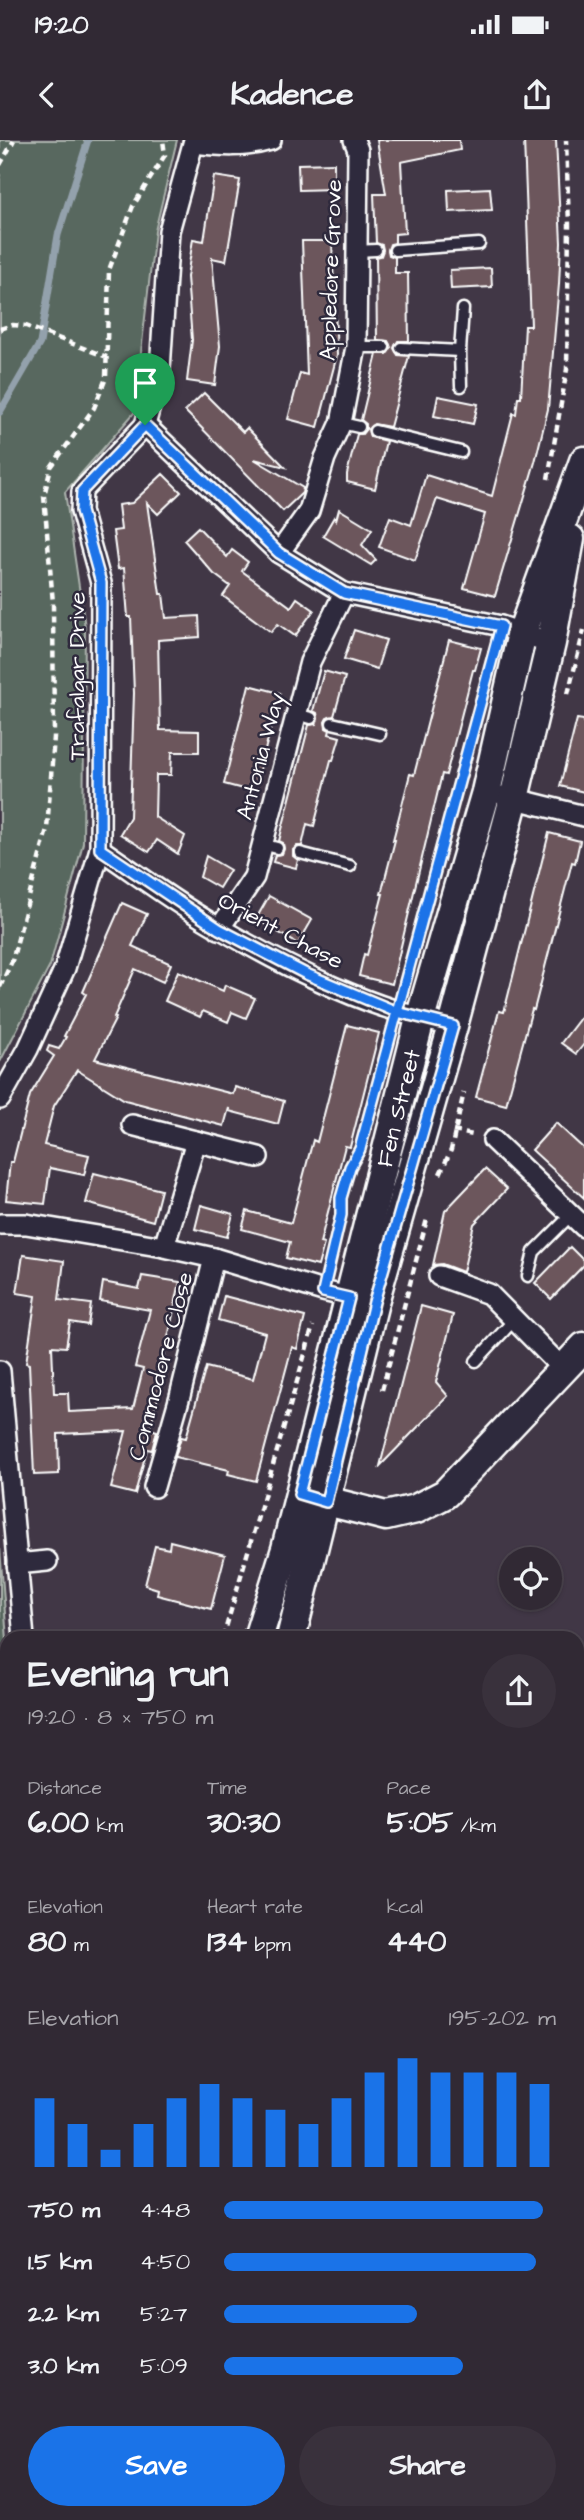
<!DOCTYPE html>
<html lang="en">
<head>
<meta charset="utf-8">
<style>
  body { margin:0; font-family:"Architects Daughter",sans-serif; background:#39313c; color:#f1f3f6; height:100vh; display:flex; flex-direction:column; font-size:26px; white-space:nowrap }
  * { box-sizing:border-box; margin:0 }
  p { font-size:23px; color:#a8a6ac }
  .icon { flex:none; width:38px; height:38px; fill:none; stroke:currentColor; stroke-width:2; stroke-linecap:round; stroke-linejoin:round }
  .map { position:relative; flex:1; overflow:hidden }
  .panel { position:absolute; left:0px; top:1491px; width:584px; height:889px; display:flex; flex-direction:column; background:#312934; border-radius:21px 21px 0 0; box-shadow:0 2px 5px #0004,0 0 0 2px #4c454f }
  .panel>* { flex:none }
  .tools { position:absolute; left:499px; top:1407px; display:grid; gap:14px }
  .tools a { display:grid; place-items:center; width:63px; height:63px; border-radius:50%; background:#312934; box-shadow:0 2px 5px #0004,0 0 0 2px #4c454f; font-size:35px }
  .pin { position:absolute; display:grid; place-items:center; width:60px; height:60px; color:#fff; margin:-72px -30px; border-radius:50% 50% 50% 0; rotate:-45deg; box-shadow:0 0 7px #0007 }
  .pin .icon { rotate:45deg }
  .round { display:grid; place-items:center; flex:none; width:74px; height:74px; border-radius:37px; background:#39313c }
  .headline { display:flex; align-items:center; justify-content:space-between; height:119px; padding:0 28px }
  h1 { font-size:38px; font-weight:700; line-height:52px }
  .metrics { display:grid; grid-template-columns:repeat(3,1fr); gap:10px; height:119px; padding:7px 28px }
  .metrics div { display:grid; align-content:center }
  .metrics b { font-size:30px; font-weight:700 }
  .metrics small { font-size:19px; font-weight:400 }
  .metrics p { font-size:19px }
  .chart { height:196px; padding:14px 28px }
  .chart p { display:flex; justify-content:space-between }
  .chart svg { width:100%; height:126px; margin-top:7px; stroke:#1a73e8; stroke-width:6 }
  .primary-button { display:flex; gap:14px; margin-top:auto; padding:14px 28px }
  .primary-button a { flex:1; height:80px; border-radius:42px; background:#1a73e8; color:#fff; font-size:28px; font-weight:700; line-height:80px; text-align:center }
  .primary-button a+a { background:#39313c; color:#f1f3f6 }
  ul { padding:0 28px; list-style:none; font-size:23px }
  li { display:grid; grid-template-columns:112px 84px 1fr; align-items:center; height:52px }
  li i { height:18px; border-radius:9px; background:#1a73e8 }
  .status { display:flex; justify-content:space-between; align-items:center; height:49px; padding:0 35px; background:#312934; direction:ltr }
  .status svg { height:19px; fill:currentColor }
  header { display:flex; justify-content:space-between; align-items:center; height:91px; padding:0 28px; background:#312934; font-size:32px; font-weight:700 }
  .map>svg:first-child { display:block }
  .green { fill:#59675e; stroke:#acb3ae; stroke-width:2 }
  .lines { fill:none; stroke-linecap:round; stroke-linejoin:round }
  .stream { stroke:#93a1ac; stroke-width:7 }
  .building { fill:#6c565b; stroke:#fff; stroke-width:2 }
  .lane-casing { stroke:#fff; stroke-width:15 }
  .street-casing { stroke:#fff; stroke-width:24 }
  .secondary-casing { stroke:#fff; stroke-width:33 }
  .path { stroke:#fff; stroke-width:4.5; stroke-dasharray:7 5; stroke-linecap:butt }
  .lane { stroke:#2f2a3d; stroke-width:10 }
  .street { stroke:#2f2a3d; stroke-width:19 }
  .secondary { stroke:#2f2a3d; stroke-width:28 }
  .route-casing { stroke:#fff; stroke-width:14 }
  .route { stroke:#1a73e8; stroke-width:9 }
  .labels { text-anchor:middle; stroke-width:5; stroke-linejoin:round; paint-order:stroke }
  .street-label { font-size:23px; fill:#fff; stroke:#2f2a3d }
</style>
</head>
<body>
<div class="status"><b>19:20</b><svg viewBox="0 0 49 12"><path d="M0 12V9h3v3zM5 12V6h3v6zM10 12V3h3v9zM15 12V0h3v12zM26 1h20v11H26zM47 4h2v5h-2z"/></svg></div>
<header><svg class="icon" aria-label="back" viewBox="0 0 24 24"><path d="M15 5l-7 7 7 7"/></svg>Kadence<svg class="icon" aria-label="share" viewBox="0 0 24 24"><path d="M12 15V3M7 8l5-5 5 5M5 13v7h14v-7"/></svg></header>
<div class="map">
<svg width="584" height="2380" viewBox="0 0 584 2380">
  <rect width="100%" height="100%" fill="#413746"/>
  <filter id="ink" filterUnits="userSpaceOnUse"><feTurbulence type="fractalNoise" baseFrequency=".0143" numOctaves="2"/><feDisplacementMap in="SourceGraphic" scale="14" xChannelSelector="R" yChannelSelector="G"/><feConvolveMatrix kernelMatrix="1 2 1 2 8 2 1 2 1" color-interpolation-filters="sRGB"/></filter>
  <g filter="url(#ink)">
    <!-- green -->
    <g class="green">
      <path d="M0,0H177L155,91L134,273L65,352L85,487L83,703L50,826L0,922Z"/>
      <path d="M0,1408L7,1500V1785L0,1796Z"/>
      <path d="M7,1919V2191L0,2192V1926Z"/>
      <path d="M7,2260V2373H162L165,2380H0V2261Z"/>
      <path d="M301,2373H417L420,2380H303Z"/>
    </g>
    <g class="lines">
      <!-- stream -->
      <g class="stream">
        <path d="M0,272L40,203L58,95L88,0"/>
        <path d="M0,2087L7,2105"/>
        <path d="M0,2154L7,2133"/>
      </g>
    </g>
    <!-- building -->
    <g class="building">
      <path d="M377,0H459L460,10L401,22L405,93L395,94V103L390,104L388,110L389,115L395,117V133H408L409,201H398L394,208L398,215L409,216L390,287L374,284L368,289L370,297L386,301L375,349L347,342V334L357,294H362L366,289V284L361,280L377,214H387L391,208L388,201L377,200L376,117L381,116L383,110L382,105L376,103L374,54H386Z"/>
      <path d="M524,0H556L561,103L559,144L548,269L535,322L495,456L464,448L485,374L437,359L415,420L379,407L390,377L411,385L426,335L492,356L513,273L516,274L518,257H521L525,186H531Z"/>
      <path d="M334,23V49L299,50L298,24Z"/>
      <path d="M214,36L240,40L226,121L212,118L220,206L215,245L187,241L192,200L187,137L193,99L204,101Z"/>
      <path d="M490,48L492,70L449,72L448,50Z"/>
      <path d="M302,101H332L337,215L318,287L288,279L300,233L307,235Z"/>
      <path d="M491,128L492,147L451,149L450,130Z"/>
      <path d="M204,253L243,292L247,288L285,327L254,319L303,348L302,353L283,371L185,271Z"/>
      <path d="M438,256L478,264L473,284L434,276Z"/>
      <path d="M163,334L181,352L158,374L147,363L160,454H163L166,478L199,476L200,497L158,500L160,590L199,591V612H172L171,635H156L155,677L185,696L178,714L157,700L149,712L120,694L130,677L134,553L131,477H128L124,428L118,429L113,391L121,390L118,365L132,363Z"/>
      <path d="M339,369L372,389L362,405L376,420L371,425L323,396L334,377L336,380Z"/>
      <path d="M198,387L227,417L232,410L248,422L242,431L291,467L297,458L314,470L295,496L278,484L271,492L223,456L230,446L214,434L184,400Z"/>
      <path d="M354,490L386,500L377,529L344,519Z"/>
      <path d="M449,500L481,508L475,530H473L446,635L442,634L392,844L359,836L364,814L367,815L383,754H381L395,700H393L410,634L414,635Z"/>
      <path d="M324,531L345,537L334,576L327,578L325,582L326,588L330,590L329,594L340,597L333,620H331L314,686L307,684L302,706H297L293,710V716L298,720L296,728L273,722L275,715L282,714L284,709L283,703L279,701L309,585L316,584L318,579L317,573L313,571Z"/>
      <path d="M249,545L280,553L254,652L224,644Z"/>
      <path d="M577,579L584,580V652L560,646Z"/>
      <path d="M549,693L580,701L575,723L572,722L534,870L532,869L506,965L476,957L499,871L504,872Z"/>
      <path d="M206,716L230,730L219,748L200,737Z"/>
      <path d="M269,756L312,780L298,804L256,779Z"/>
      <path d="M122,763L147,774L132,806L171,824L163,842L135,829L114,877L116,878L95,919L233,954L235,947L284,961L278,984L229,971V968L224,986L125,960L77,930L54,966L44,1005L89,1015L84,1035L50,1028L45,1064L6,1060L10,1022H13L30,955L54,916L47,911L49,906L59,909L66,897L64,896L86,854L83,852Z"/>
      <path d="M178,831L223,851L225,845L255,858L246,878L232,872L228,882L203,871L200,877L165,861Z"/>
      <path d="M584,873V904L576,914L561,903Z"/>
      <path d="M347,885L379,893L350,1007L345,1006L320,1103L324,1104L318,1126L286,1118L290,1102L242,1089L247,1071L291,1083L313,1000L317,1002Z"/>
      <path d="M556,983L584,1009V1058L532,1010Z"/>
      <path d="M485,1029L507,1049L474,1084L463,1132L442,1124L433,1125L445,1071Z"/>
      <path d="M94,1033L161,1050L153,1081L86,1063Z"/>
      <path d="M201,1065L233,1074L227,1097L195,1089Z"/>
      <path d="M570,1107L584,1121V1125L551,1159L535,1143Z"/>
      <path d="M23,1115L64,1121L59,1160L91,1164L88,1185L70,1182L66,1207L52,1206L54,1253H68L69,1272L133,1269L143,1229L135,1227L150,1170L100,1161L103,1142L139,1149L142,1136L180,1142L159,1239L162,1240L150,1289L157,1291L152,1310L147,1309L135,1354L111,1348L126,1291L58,1294L59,1334L34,1335L29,1224L26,1223L36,1156L17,1153Z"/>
      <path d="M224,1156L305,1177L297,1209L292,1207L256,1341L228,1334L229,1330L175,1317L181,1297L186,1298L206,1227L253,1239L265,1193L218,1180Z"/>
      <path d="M421,1166L453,1175L436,1242L448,1256L380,1326Z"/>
      <path d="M170,1401L225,1415L211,1469L157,1455L158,1449L145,1445L155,1406L169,1409Z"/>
    </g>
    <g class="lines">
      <!-- lane casing -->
      <g class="lane-casing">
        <g id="lane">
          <path d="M395,110L479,104"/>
          <path d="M356,111L376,110"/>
          <path d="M356,207H384"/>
          <path d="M401,208L460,211"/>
          <path d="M461,246L460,211L463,169"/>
          <path d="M341,283L359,287"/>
          <path d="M375,291L461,312"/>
          <path d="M296,574L311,578"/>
          <path d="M332,583L380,594"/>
          <path d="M262,704L277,708"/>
          <path d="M300,713L350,726"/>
          <path d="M528,1136L534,1112L571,1075"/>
          <path d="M476,1221L514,1180"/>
          <path d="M0,1870L7,1860"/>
          <path d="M0,2225L7,2224"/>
        </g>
      </g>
      <!-- street casing -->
      <g class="street-casing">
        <g id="street">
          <path d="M194,3C221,6 245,8 271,0"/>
          <path d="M145,285L279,413L344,453L501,486L551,503"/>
          <path d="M279,413L309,371L325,318L341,283L356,207L358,10L354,0"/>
          <path d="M504,656L584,676"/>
          <path d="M100,709C140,736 179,766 221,789C293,831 371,869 453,886"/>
          <path d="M219,789L254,737L310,522L344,453"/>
          <path d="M0,959L28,909L65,828L100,709L101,443L81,371L82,351L145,285L160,230L169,91L194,0"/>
          <path d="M132,985L258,1017"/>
          <path d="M493,1000L584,1087"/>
          <path d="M0,1084H26L164,1107L214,1118L323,1151L361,1160"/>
          <path d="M164,1107L196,1001"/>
          <path d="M439,1136L489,1154L563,1229"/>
          <path d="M0,1231L24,1498"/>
          <path d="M154,1347L180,1256L214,1118"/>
          <path d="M17,1424L47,1421"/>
          <path d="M578,1628L584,1626"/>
          <path d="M578,2200L584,2206"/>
          <path d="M548,2373L550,2380"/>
        </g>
      </g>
      <!-- secondary casing -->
      <g class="secondary-casing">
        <g id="secondary">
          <path d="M310,1357L386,1376L416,1369L445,1354L584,1207"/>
          <path d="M258,1498L286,1409L420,879L486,652L522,493L584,321"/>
          <path d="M291,1498L374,1162L453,886L514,658L551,503L570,399"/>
          <path d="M209,2373L212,2380"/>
          <path d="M246,2373L249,2380"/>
        </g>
      </g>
      <!-- path -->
      <g class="path">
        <path d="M0,25L14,0"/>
        <path d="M0,189L13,185L26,186L107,217"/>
        <path d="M548,339L567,229L569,85L566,0"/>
        <path d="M568,554L584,490"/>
        <path d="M0,847L12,821L47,689L54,597L53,463L44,356L51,327L94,268L106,238L109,130L133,66L165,15L163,0"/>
        <path d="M453,991L473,995"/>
        <path d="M440,1034L451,1010L464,952"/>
        <path d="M340,1079L341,1058L350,1027L359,1011"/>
        <path d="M382,1250L427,1079"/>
        <path d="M223,1498L313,1186"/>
        <path d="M578,2100L584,2097"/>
        <path d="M0,2169L7,2168"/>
        <path d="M0,2251H7"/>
        <path d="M280,2373L282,2380"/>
      </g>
      <!-- lane -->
      <use href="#lane" class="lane"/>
      <!-- street -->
      <use href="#street" class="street"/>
      <!-- secondary -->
      <use href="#secondary" class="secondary"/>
    </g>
  </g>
  <g class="lines" filter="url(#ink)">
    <!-- route casing -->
    <g class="route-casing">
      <path id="route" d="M145,285L82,351L81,371L101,443L100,709L219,789L306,834L397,872L360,1009L350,1027L341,1058V1075L323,1152L349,1158L299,1354L326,1362L374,1162L453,886L397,872L501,486L344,453L279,413L145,285"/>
    </g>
    <!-- route -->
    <use href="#route" class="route"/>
  </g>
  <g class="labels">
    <!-- street labels -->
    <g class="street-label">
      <text transform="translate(330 130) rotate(-88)" y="8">Appledore Grove</text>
      <text transform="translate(76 536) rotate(-90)" y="8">Trafalgar Drive</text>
      <text transform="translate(260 616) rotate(-75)" y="8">Antonia Way</text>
      <text transform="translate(281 790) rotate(28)" y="8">Orient Chase</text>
      <text transform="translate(398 968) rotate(-76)" y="8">Fen Street</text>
      <text transform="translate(160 1226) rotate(-75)" y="8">Commodore Close</text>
    </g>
  </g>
</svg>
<div class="tools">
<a><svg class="icon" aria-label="locate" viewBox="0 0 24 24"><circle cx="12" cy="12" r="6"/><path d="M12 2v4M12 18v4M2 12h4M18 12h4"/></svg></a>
</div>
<div class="pin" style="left:145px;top:285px;background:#1e9e55"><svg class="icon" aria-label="arrive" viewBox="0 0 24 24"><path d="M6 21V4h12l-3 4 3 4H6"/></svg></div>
<section class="panel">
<div class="headline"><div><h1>Evening run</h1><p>19:20 · 8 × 750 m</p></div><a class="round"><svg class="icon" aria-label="share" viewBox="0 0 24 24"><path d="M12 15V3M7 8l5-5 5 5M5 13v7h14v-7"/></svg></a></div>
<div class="metrics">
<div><p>Distance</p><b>6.00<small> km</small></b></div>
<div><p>Time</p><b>30:30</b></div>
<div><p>Pace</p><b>5:05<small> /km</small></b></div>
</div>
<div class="metrics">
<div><p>Elevation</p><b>80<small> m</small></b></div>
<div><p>Heart rate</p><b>134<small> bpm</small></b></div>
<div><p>kcal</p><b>440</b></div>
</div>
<div class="chart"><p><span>Elevation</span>195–202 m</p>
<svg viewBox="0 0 160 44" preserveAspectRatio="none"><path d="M5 44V20M15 44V29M25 44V38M35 44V29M45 44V20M55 44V15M65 44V20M75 44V24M85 44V29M95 44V20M105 44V11M115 44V6M125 44V11M135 44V11M145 44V11M155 44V15"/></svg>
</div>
<ul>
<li><b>750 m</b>4:48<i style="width:96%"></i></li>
<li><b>1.5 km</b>4:50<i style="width:94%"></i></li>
<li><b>2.2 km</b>5:27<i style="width:58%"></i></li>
<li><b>3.0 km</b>5:09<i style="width:72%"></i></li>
</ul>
<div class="primary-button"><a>Save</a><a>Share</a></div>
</section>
</div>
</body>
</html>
